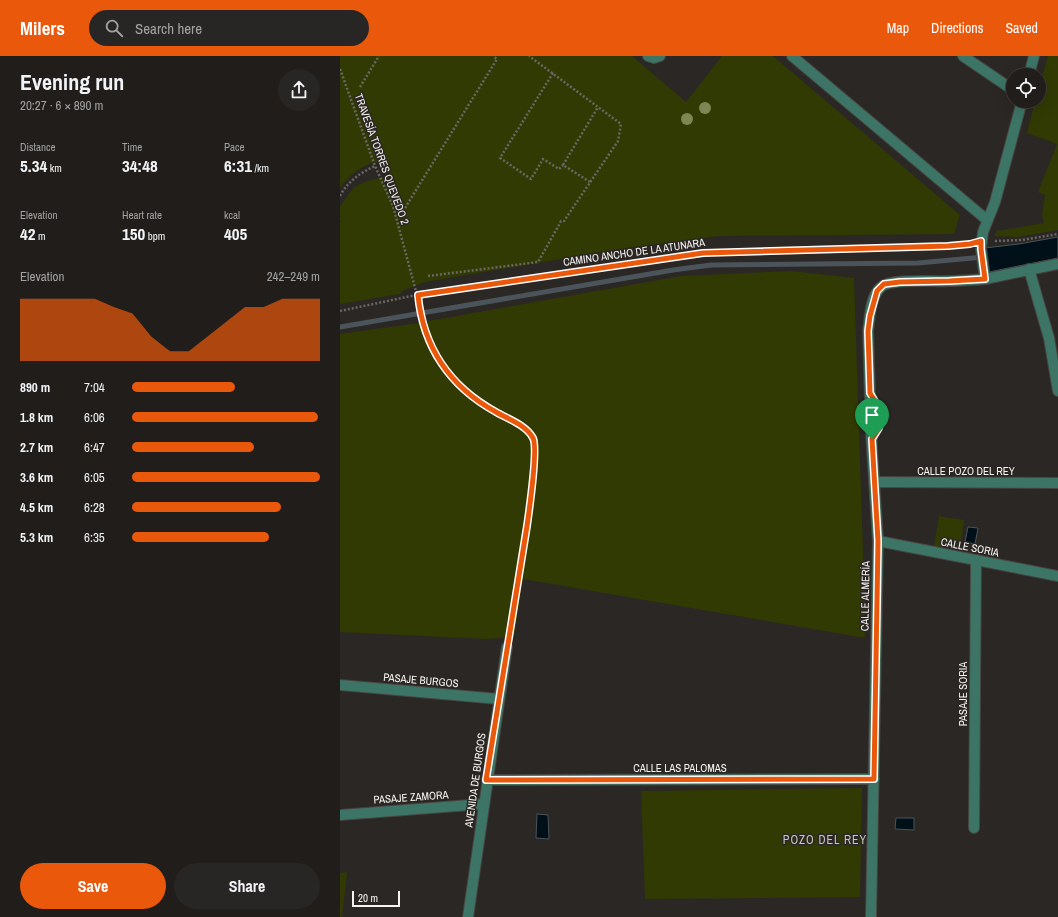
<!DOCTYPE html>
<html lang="en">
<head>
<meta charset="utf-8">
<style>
  body { margin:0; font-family:"Archivo Narrow",sans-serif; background:#282624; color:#f1f3f6; height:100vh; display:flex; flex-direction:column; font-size:15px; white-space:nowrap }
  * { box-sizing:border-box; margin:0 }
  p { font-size:13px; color:#a2a2a3 }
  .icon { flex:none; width:22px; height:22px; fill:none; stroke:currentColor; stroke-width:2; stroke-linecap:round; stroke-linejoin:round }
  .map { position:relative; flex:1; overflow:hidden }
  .panel { display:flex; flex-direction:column; background:#201d1b; width:340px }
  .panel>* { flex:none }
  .buttons { position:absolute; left:666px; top:12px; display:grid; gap:8px }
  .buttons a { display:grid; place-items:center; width:40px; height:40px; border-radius:50%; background:#201d1b; box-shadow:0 4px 16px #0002,0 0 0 1px #3d3b3a; font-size:20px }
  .scale { position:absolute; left:12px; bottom:10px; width:48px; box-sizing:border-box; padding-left:4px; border:2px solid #f6f3f1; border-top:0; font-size:11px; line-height:14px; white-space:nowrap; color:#f6f3f1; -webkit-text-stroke:3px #2b2724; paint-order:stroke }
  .pin { position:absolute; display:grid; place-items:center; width:34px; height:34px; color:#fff; margin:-41px -17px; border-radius:50% 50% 50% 0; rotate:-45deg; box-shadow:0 0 4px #0007 }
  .pin .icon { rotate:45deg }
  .round { display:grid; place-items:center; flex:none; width:42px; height:42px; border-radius:21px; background:#282624 }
  .overview { display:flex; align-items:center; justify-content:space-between; height:68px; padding:0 20px }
  h1 { font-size:22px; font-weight:700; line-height:30px }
  .figures { display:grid; grid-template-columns:repeat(3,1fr); gap:6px; height:68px; padding:4px 20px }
  .figures div { display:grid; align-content:center }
  .figures b { font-size:17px; font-weight:700 }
  .figures small { font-size:11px; font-weight:400 }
  .figures p { font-size:11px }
  .chart { height:112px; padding:8px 20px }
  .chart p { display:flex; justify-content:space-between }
  .chart svg { width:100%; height:72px; margin-top:4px; fill:#ea580c; opacity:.7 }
  .cta { display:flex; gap:8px; margin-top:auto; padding:8px 20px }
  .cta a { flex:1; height:46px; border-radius:24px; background:#ea580c; color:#fff; font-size:16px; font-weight:700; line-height:46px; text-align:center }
  .cta a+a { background:#282624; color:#f1f3f6 }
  ul { padding:0 20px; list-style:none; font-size:13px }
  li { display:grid; grid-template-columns:64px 48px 1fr; align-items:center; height:30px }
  li i { height:10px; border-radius:5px; background:#ea580c }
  header { display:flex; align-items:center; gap:24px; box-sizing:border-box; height:56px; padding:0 20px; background:#ea580c; color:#fff }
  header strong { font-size:19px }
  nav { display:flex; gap:22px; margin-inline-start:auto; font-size:14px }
  .search { width:280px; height:36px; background:#282624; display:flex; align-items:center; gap:10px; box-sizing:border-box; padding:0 14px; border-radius:22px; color:#a2a2a3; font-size:15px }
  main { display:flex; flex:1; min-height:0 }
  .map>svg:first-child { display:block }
  .green { fill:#313a03 }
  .water { fill:#001019; stroke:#4a545a }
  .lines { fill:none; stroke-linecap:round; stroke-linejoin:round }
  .stream { stroke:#4a545a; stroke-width:5 }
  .service-casing { stroke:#474441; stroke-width:8 }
  .minor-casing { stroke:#474441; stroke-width:12 }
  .tertiary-casing { stroke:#474441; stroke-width:12 }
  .path { stroke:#6a6764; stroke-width:2.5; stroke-dasharray:2 2; stroke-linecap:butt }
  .service { stroke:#3c7566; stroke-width:6 }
  .minor { stroke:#3c7566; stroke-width:10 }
  .tertiary { stroke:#3c7566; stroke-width:10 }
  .tree { fill:#7e8654 }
  .route-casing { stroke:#fff; stroke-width:8 }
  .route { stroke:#ea580c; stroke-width:5 }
  .labels { text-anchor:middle; stroke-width:3; stroke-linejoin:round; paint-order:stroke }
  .street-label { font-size:11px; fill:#f6f3f1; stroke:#2b2724 }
  .neighbourhood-label { font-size:12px; letter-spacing:1px; fill:#cbc6c2; stroke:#2b2724 }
</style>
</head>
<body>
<header>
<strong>Milers</strong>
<div class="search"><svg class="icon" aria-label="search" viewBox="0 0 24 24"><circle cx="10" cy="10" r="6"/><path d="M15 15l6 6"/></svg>Search here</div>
<nav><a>Map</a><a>Directions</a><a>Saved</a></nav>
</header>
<main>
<section class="panel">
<div class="overview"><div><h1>Evening run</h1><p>20:27 · 6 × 890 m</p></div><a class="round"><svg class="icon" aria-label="share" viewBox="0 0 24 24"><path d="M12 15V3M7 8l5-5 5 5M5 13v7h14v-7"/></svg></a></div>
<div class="figures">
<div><p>Distance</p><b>5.34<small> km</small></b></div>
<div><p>Time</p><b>34:48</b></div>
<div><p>Pace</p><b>6:31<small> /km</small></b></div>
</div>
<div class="figures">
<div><p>Elevation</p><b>42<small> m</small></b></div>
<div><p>Heart rate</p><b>150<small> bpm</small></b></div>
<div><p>kcal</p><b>405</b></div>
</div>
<div class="chart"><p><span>Elevation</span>242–249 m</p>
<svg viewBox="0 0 160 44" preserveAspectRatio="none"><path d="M0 44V6L10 6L20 6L30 6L40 6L50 11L60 15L70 29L80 38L90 38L100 29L110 20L120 11L130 11L140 6L150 6L160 6V44z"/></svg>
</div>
<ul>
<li><b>890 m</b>7:04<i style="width:55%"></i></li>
<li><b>1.8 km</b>6:06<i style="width:99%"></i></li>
<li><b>2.7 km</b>6:47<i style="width:65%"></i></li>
<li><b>3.6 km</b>6:05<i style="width:100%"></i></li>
<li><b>4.5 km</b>6:28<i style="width:79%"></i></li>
<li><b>5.3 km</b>6:35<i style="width:73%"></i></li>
</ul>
<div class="cta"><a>Save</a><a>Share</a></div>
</section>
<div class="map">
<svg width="718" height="861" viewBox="0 0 718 861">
  <rect width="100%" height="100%" fill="#2b2724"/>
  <!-- green -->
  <g class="green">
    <path d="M0,0H292L346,46L382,0H433L620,159L614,178L379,180L285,192L85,226L64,234L60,238L0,248V167L1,165L0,164V150L14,131L27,125L47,120L42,105C22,108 13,117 0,131Z"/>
    <path d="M708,0H718V174L678,181L654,180L657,175L704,167L702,159L705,139L698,136L717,88L687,77L695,45H699V32Z"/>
    <path d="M451,215L514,222L524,526L525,582L183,523L174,581L146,583L0,576V278L79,267V271L88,270V265L341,220Z"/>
    <path d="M599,460L624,464L620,494L594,490Z"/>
    <path d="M522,732L520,841L305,843L301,735Z"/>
    <path d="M7,816L2,861H0V817Z"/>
  </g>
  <!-- water -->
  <g class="water">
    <path d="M718,181V202L649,216L645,192L679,188Z"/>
    <path d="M628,471L638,472L635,488L625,486Z"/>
    <path d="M197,758L208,759L209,783L196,782Z"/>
    <path d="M556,762H574V774L555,773Z"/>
  </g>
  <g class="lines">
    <!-- stream -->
    <path class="stream" d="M0,271L333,214L371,209L578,207L644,201"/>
    <!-- service casing -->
    <g class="service-casing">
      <path id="service" d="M531,339C543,358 543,365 532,383"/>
    </g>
    <!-- minor casing -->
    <g class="minor-casing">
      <g id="minor">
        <path d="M308,0L314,2L320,0"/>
        <path d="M623,0L673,34"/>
        <path d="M689,213L709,282L718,335"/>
        <path d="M645,223L718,208"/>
        <path d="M534,426L718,427"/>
        <path d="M538,485L718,520"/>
        <path d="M0,629L159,643"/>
        <path d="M147,724L534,723"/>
        <path d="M0,759L143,748"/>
        <path d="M634,772L636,504"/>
        <path d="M128,861L167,591"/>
      </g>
    </g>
    <!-- tertiary casing -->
    <g class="tertiary-casing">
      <g id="tertiary">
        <path d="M452,0L647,164"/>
        <path d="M689,19L694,0"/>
        <path d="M531,861L538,485L531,377L528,275C530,261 530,241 541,231C550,222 593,226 608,225C620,225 632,224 645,223L641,193L643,176L655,146L682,45"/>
      </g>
    </g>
    <!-- path -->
    <g class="path">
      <path d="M0,13L35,110L53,150L77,239L83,271L95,299L108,319L120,330L137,345L156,356L174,365L188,376L193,383L194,394L191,435L169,579"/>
      <path d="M213,17L160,102L191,123L203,103L219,113L223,109"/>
      <path d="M20,31L39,0"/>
      <path d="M250,126L223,109L258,51"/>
      <path d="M0,140C8,125 20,117 35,110"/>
      <path d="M65,152L157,3L153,0"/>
      <path d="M655,185L682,184L718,178"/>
      <path d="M88,220L198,206L219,169L221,165H224L278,85L281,68L189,0"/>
      <path d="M0,255L76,239L363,197L608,190L629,188"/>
    </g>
    <!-- service -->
    <use href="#service" class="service"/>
    <!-- minor -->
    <use href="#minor" class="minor"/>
    <!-- tertiary -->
    <use href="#tertiary" class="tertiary"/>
  </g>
  <!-- trees -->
  <g class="tree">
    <circle cx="365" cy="52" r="6"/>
    <circle cx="347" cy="63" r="6"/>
  </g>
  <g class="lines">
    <!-- route casing -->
    <g class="route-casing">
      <path id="route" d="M641,185V193L645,223L609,225L560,226L544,228L537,235L530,260L528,275L530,337L536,347L541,361L539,372L532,383L538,485L534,723L146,724L187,470C189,456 198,392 193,382C186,369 168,363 156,356C110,331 83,291 78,239L363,197L608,190L630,188Z"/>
    </g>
    <!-- route -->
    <use href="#route" class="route"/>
  </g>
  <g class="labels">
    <!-- street labels -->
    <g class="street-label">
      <text transform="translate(42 103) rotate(70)" y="4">TRAVESÍA TORRES QUEVEDO 2</text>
      <text transform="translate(294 196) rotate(-8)" y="4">CAMINO ANCHO DE LA ATUNARA</text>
      <text x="626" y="419">CALLE POZO DEL REY</text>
      <text transform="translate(630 491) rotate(11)" y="4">CALLE SORIA</text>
      <text transform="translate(525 540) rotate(-89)" y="4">CALLE ALMERÍA</text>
      <text transform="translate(81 624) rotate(5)" y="4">PASAJE BURGOS</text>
      <text transform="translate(623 638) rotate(-90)" y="4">PASAJE SORIA</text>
      <text x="340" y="716">CALLE LAS PALOMAS</text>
      <text transform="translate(135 724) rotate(-82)" y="4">AVENIDA DE BURGOS</text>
      <text transform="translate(71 741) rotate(-4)" y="4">PASAJE ZAMORA</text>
    </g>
    <!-- neighbourhood labels -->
    <g class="neighbourhood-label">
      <text x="485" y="788">POZO DEL REY</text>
    </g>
  </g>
</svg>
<div class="buttons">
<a><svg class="icon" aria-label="locate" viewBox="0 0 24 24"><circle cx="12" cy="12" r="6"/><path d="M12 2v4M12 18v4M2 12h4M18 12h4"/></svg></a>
</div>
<div class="scale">20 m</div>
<div class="pin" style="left:532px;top:383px;background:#1e9e55"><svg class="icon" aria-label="arrive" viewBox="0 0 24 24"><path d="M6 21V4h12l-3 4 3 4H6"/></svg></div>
</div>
</main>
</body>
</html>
